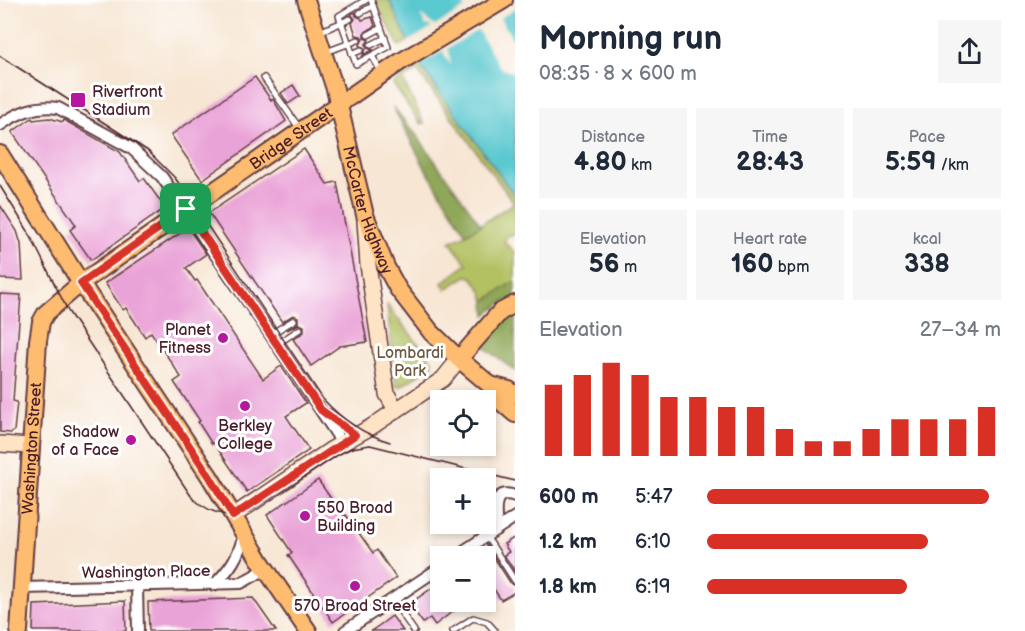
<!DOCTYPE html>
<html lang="en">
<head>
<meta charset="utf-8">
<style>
  body { margin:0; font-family:"Balsamiq Sans",sans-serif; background:#f6f6f7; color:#1f2937; height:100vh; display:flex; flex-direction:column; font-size:22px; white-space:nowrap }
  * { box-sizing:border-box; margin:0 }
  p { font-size:20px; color:#747a83 }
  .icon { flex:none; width:33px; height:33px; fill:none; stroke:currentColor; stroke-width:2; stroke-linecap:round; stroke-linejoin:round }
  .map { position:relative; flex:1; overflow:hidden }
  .side { display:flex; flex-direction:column; background:#fff; width:510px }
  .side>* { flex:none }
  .fabs { position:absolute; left:430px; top:390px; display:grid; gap:12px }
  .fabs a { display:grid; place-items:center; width:66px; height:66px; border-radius:0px; background:#fff; box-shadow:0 3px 9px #0003; font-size:30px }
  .pin { position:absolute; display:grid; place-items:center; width:51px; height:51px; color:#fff; margin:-26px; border-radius:12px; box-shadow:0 3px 9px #0006 }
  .round { display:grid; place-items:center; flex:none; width:63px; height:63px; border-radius:0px; background:#f6f6f7 }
  .head { display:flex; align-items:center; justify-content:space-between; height:102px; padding:0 24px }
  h1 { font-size:33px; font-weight:800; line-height:45px }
  .figures { display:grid; grid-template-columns:repeat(3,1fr); gap:9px; height:102px; padding:6px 24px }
  .figures div { display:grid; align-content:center; border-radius:0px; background:#f6f6f7; text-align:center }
  .figures b { font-size:26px; font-weight:800 }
  .figures small { font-size:16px; font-weight:400 }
  .figures p { font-size:16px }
  .chart { height:168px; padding:12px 24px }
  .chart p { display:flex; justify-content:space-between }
  .chart svg { width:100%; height:108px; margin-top:6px; stroke:#d93025; stroke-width:6 }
  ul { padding:0 24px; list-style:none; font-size:20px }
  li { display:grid; grid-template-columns:96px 72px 1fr; align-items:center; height:45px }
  li i { height:15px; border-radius:8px; background:#d93025 }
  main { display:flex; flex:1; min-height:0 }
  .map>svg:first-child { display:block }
  .green { fill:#b4c163; stroke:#7f7047; stroke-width:1.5 }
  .forest { fill:#8fa759; stroke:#6c6342; stroke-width:1.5 }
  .water { fill:#5ac8cf; stroke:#52747d; stroke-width:1.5 }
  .pier { fill:#f7e6d3 }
  .building { fill:#eaa3d7 }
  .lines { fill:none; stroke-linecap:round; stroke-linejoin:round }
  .lane-casing { stroke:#643d44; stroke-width:8 }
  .street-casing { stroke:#643d44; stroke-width:14 }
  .secondary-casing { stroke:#643d44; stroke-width:18 }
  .primary-casing { stroke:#643d44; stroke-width:20 }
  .lane { stroke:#fff; stroke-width:5 }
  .street { stroke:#fff; stroke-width:10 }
  .secondary { stroke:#fee4c5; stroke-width:15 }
  .primary { stroke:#fdbc6f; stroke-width:16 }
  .tram { stroke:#4a1f2b; stroke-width:1.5 }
  .route-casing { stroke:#fff; stroke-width:12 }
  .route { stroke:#d93025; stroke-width:8 }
  .poi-dot { fill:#b5179e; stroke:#fff; stroke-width:2 }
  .labels { text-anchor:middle; stroke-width:6; stroke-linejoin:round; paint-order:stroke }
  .poi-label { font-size:16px; fill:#4a1f2b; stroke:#fff; text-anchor:start }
  .street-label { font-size:16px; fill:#4a1f2b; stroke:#fff }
  .park-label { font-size:16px; fill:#6f583f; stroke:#fff }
</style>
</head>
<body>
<main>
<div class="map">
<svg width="515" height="631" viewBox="0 0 515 631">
  <rect width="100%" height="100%" fill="#fff"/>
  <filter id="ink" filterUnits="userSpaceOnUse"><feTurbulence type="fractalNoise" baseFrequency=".0167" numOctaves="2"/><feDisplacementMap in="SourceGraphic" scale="12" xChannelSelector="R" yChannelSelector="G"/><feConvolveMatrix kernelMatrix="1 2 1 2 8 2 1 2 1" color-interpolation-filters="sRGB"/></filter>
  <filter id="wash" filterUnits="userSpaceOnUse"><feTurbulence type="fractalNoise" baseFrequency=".008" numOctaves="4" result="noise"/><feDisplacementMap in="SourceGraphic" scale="24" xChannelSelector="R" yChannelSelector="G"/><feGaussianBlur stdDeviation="1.35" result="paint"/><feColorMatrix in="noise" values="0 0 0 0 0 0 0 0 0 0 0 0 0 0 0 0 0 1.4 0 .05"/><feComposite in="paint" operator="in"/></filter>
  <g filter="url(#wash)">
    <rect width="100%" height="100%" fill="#f7e6d3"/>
    <!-- green -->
    <g class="green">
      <path d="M375,0H389L409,41L399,46Z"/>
      <path d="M420,65L515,196V234L507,236L504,242L515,252V281L485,301L482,291L472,277L466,276L446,289L442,283L467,264L450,242L466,234L514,203L417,70L403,80L424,123L421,124L393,84Z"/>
      <path d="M387,305L432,361V366L400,387L396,386Z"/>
    </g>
    <!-- forest -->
    <g class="forest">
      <path d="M393,107L417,136L481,225L466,234L425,168Z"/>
      <path d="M515,281V298L502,303L486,315L485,301Z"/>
      <path d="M515,311V371L480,344L503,317Z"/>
    </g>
    <!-- water -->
    <path class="water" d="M389,0H515V196L420,65Z"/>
    <!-- pier -->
    <path class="pier" d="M461,0H515V9L500,18L515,43V72L504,70L499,66L478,30L448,48L451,65L444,55V50L419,65L406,43L431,28L429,25L426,26L420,15L435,26L465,8Z"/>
    <g id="blocks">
      <!-- building -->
      <g class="building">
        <path d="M355,12L356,16L361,18L362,20L372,17L375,26L364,33V38L369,40L366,44L367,48L373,50L363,55L366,49L360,45L363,39L361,36L356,35L352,23L355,19L351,14Z"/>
        <path d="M255,77L271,100L273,99L286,121L202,180L171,135Z"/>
        <path d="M293,85L300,96L288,104L281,93Z"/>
        <path d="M32,118L33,120L49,118L63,122L64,120L120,152L140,181L144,178L165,208L91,260L70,230L76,225L12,132Z"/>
        <path d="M304,149L327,184L337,182L367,342L340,346L311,366L293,339L304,332V326L299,324L287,330L298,323V317L293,315L282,322L209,213Z"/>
        <path d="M0,205L17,231L21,244L23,280L0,279Z"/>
        <path d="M188,228L206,254L186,268L195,281L197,280L263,379L281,366L306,403L286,416L309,450L247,492L214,443L212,444L198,422L200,421L174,382L181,377L151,332L145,337L126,308L123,310L105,283Z"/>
        <path d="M0,294L21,295L13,401L17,402L14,431L11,433L0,432Z"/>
        <path d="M318,480L344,517L346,515L373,553L377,550L396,578L333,622L288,555L292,553L267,515Z"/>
        <path d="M515,537V572L504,555L509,552L504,544Z"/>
        <path d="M486,545L511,584L515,586V592L501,600L486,577Z"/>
        <path d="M441,582V602H465L435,625L430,618L423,623L409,604Z"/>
        <path d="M253,598L276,631H149L148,602Z"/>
        <path d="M125,601L126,631H33L34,605Z"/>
        <path d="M392,616L403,631H371L384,622Z"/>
      </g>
    </g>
  </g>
  <g filter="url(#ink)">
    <use href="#blocks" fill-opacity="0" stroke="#643d44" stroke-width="1.5"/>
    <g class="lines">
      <!-- lane casing -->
      <g class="lane-casing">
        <g id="lane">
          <path d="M366,0L339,16L356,64L388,47L371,0"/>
          <path d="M360,13L373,6"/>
          <path d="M319,32L350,19"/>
          <path d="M368,35L381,28"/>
          <path d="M371,45L385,38"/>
          <path d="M326,52L358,40"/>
          <path d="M352,54L361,50"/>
          <path d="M372,56L382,73"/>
          <path d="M264,78L300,129"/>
          <path d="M271,334L294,320"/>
          <path d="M277,344L300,329"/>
          <path d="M486,536L515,581"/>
          <path d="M392,599L414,631"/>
          <path d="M486,600L488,602"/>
          <path d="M453,631L473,618L487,622L495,631"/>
        </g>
      </g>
      <!-- street casing -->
      <g class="street-casing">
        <g id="street">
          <path d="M0,125C19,112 35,105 58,108L131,148L162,177L264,325L337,435L340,444"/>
          <path d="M328,415L355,435"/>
          <path d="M497,529C496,515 490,487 515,496"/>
          <path d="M456,556L515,517"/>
          <path d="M214,585C230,569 239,556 244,534"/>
          <path d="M137,587L138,631"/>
          <path d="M22,588L241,583L266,569"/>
          <path d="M345,631L441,567"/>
        </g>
      </g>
      <!-- secondary casing -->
      <g class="secondary-casing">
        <g id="secondary">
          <path d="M365,221L368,265L387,394L396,410"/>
          <path d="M0,444L31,446"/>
          <path d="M233,516L332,449L371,427L443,379L459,359"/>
        </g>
      </g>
      <!-- primary casing -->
      <g class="primary-casing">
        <g id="primary">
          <path id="s1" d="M306,0L335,89L365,215L386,267L398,289L431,332L459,359L490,385L500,401L515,414"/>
          <path d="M0,154L81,283L210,477L261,562L308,631"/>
          <path d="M459,359L500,312L515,304"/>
          <path d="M490,385L509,390L515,395"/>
          <path id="s2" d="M19,631L38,341L41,322L46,313L81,283L400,62L504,0"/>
        </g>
      </g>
      <!-- lane -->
      <use href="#lane" class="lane"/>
      <!-- street -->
      <use href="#street" class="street"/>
      <!-- secondary -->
      <use href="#secondary" class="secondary"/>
      <!-- primary -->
      <use href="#primary" class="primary"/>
      <!-- tram -->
      <g class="tram">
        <path d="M0,56L148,151L175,178L185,192L323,399C342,420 363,434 390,442"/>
        <path d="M0,186L28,231L68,311L193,499C210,512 227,520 249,512L337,455L352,448L370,445L515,481"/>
      </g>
    </g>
  </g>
  <g class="lines" filter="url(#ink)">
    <!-- route casing -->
    <g class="route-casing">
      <path id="route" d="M186,209L321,410L355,435L233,516L210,477L81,283Z"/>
    </g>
    <!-- route -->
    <use href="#route" class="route"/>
  </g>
  <!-- markers -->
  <g class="poi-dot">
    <rect x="70" y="92" width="16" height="16" rx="3"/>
    <circle cx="223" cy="338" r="6"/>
    <circle cx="245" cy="406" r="6"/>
    <circle cx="131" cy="440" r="6"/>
    <circle cx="305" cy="516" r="6"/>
    <circle cx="355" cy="586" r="6"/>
  </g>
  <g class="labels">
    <!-- poi labels -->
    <g class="poi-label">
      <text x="92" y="97">Riverfront<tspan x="92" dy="18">Stadium</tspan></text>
      <text x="211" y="335" text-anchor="end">Planet<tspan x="211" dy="18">Fitness</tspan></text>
      <text x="245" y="431" text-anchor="middle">Berkley<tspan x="245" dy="18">College</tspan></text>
      <text x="119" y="437" text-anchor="end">Shadow<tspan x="119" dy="18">of a Face</tspan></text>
      <text x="317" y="513">550 Broad<tspan x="317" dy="18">Building</tspan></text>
      <text x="355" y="611" text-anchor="middle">570 Broad Street</text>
    </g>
    <!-- street labels -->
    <g class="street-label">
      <text dy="6" stroke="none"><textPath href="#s2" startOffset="621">Bridge Street</textPath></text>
      <text dy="6" stroke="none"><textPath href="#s1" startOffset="219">McCarter Highway</textPath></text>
      <text dy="6" stroke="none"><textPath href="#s2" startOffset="183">Washington Street</textPath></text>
      <text transform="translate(146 571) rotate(-1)" y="6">Washington Place</text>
    </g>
    <!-- park labels -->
    <g class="park-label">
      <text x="410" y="358">Lombardi<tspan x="410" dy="18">Park</tspan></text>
    </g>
  </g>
</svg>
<div class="fabs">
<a><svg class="icon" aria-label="locate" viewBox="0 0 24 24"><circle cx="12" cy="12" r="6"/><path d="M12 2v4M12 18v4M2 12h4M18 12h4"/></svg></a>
<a>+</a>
<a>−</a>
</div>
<div class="pin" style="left:186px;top:209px;background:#1e9e55"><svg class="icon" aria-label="arrive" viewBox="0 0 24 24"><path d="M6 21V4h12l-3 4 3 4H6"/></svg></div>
</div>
<section class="side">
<div class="head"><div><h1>Morning run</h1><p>08:35 · 8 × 600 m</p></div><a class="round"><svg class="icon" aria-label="share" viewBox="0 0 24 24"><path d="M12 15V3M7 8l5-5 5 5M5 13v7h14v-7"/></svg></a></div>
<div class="figures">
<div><p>Distance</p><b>4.80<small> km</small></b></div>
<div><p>Time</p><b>28:43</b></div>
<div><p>Pace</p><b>5:59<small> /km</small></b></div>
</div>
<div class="figures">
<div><p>Elevation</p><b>56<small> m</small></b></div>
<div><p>Heart rate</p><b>160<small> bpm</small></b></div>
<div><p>kcal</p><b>338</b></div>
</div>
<div class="chart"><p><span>Elevation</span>27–34 m</p>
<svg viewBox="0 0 160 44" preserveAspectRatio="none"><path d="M5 44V15M15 44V11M25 44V6M35 44V11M45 44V20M55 44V20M65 44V24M75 44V24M85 44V33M95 44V38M105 44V38M115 44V33M125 44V29M135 44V29M145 44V29M155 44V24"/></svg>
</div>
<ul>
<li><b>600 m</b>5:47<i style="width:96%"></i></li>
<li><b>1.2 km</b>6:10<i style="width:75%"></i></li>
<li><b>1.8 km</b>6:19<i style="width:68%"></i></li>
</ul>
</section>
</main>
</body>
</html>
